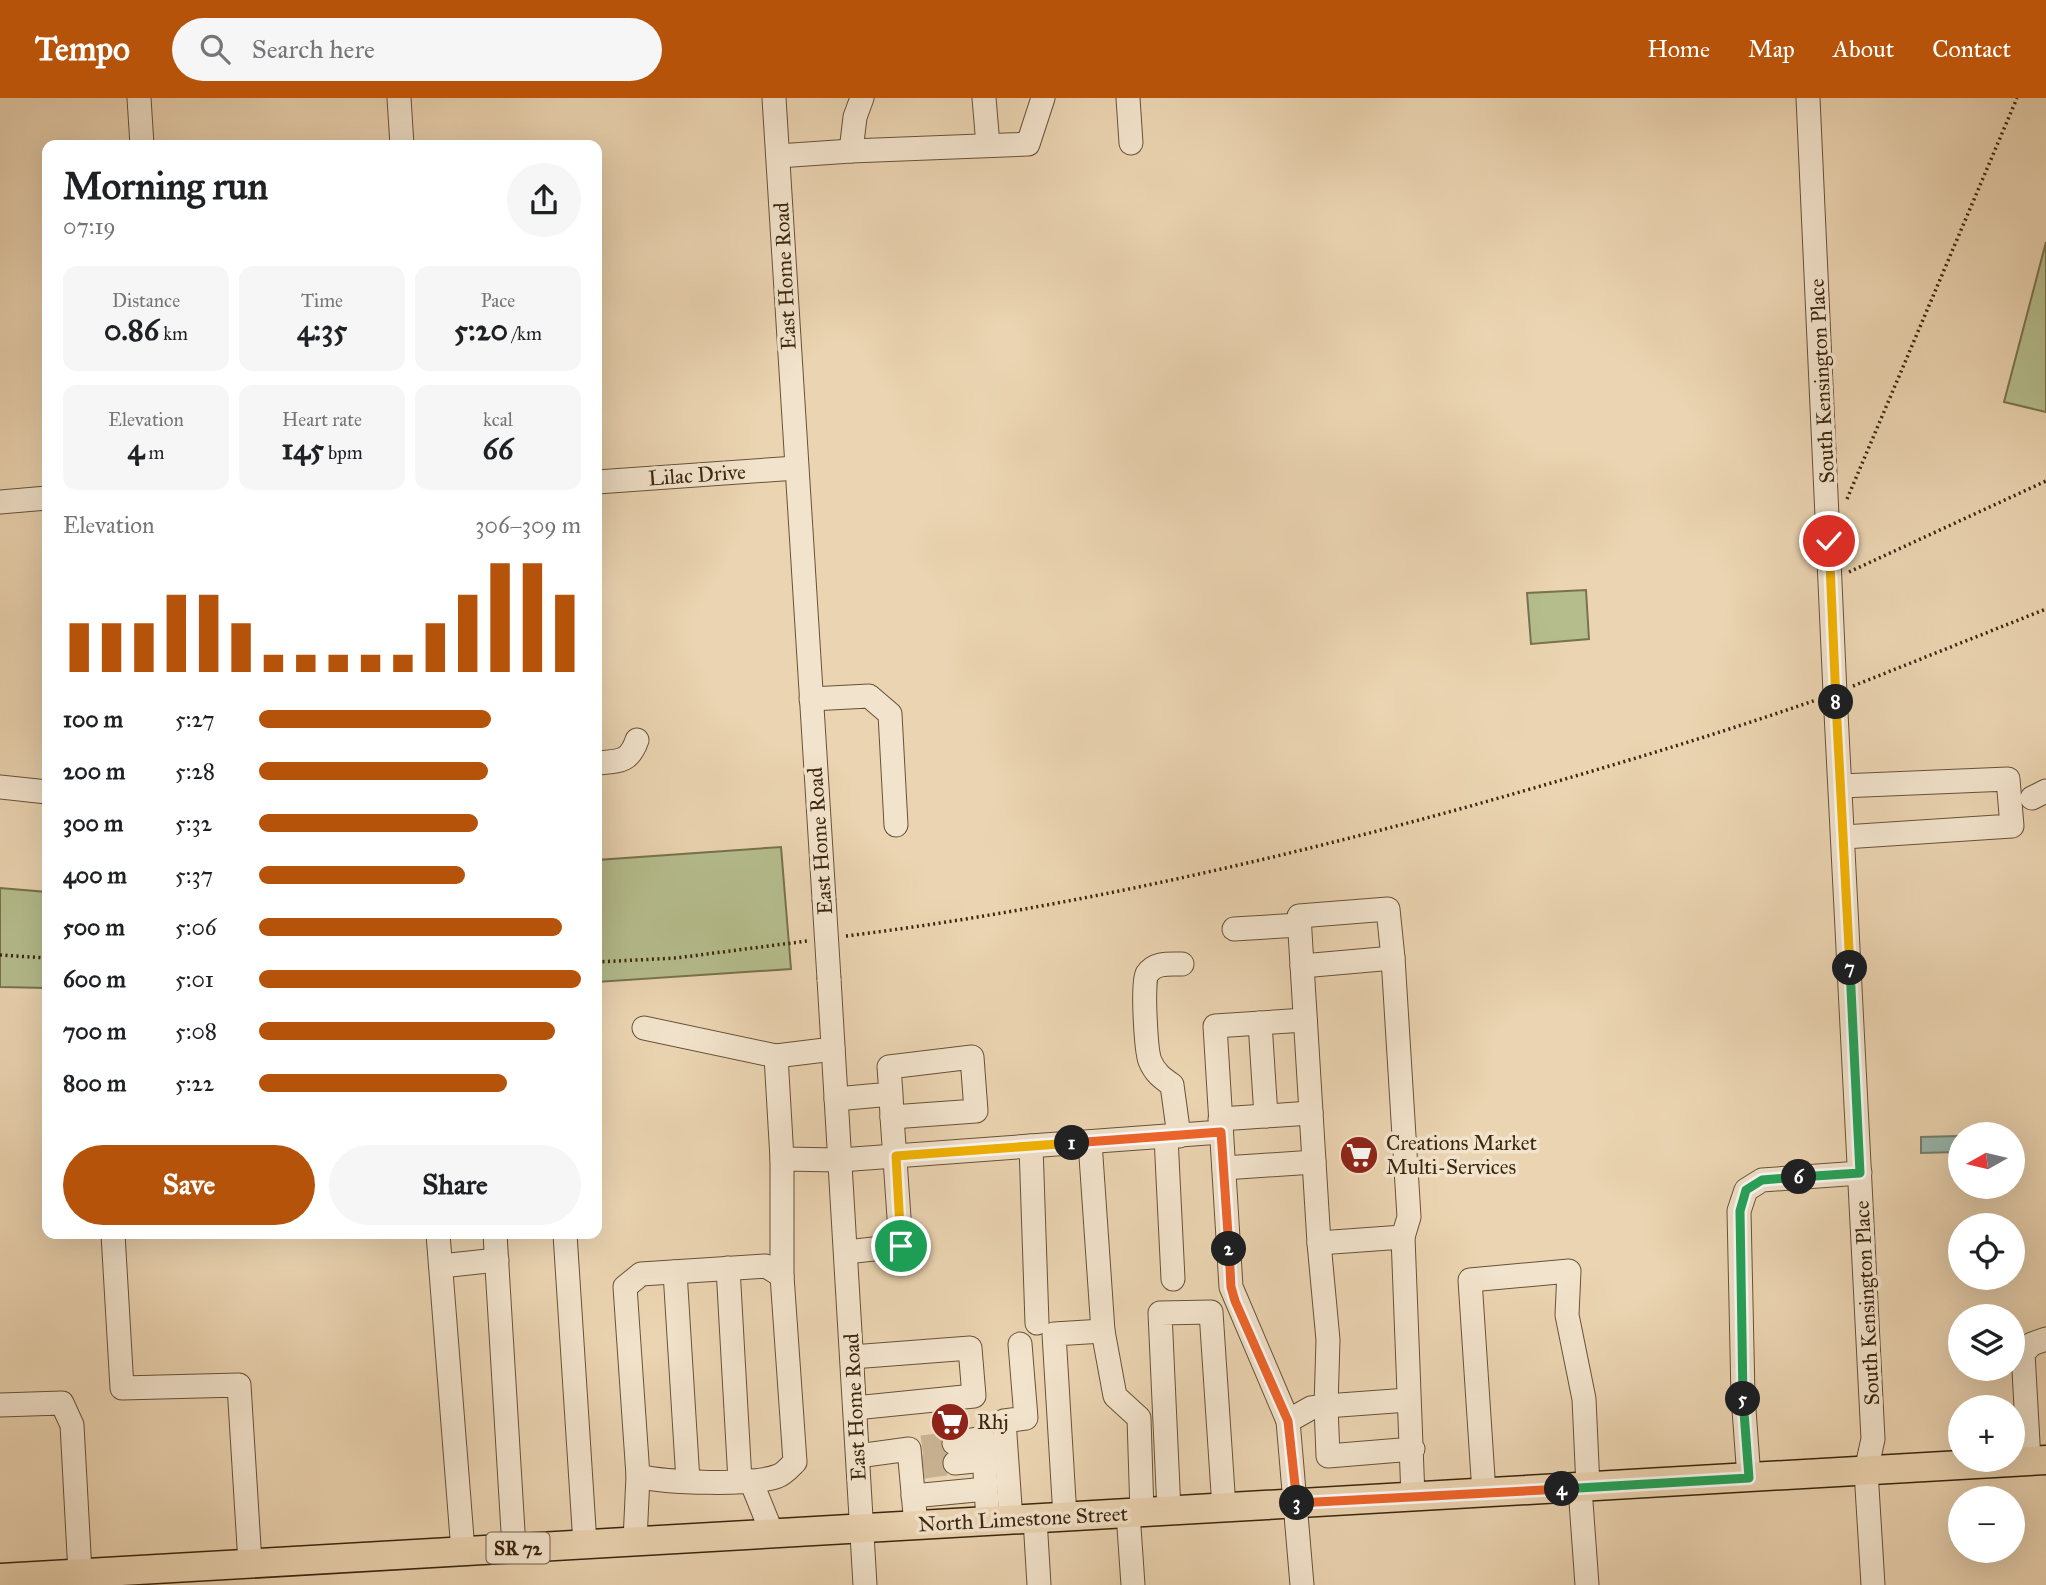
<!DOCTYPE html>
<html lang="en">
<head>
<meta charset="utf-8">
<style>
  body { margin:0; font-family:"IM FELL Great Primer",serif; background:#f6f6f6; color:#202124; height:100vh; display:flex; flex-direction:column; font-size:26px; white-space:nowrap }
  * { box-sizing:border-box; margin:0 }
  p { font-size:23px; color:#757577 }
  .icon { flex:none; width:38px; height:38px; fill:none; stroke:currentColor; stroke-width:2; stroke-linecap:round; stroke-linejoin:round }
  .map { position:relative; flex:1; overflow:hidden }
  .drawer { position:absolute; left:42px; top:42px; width:560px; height:1099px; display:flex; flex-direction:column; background:#fff; border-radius:14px; box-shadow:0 7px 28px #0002 }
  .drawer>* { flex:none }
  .needle { width:46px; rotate:262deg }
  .tools { position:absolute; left:1948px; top:1024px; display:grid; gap:14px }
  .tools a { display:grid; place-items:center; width:77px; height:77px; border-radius:50%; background:#fff; box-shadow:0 7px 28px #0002; font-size:35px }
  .pin { position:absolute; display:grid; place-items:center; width:60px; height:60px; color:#fff; margin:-30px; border:4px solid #fff; border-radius:50%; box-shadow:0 2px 7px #0007 }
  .km { position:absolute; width:35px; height:35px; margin:-18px; border-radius:50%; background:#222; color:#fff; font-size:19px; line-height:35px; text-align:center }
  .round { display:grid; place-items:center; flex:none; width:74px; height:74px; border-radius:37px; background:#f6f6f6 }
  .head { display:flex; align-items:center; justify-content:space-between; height:119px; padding:0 21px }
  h1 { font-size:38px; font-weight:700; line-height:52px }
  .metrics { display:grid; grid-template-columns:repeat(3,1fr); gap:10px; height:119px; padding:7px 21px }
  .metrics div { display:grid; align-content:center; border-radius:14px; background:#f6f6f6; text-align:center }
  .metrics b { font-size:30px; font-weight:700 }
  .metrics small { font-size:19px; font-weight:400 }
  .metrics p { font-size:19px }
  .chart { height:196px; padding:14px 21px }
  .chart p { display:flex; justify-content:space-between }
  .chart svg { width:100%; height:126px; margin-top:7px; stroke:#b45309; stroke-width:6 }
  .primary-button { display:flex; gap:14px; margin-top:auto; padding:14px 21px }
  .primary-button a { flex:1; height:80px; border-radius:42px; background:#b45309; color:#fff; font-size:28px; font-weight:700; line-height:80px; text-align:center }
  .primary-button a+a { background:#f6f6f6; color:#202124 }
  ul { padding:0 21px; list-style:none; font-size:23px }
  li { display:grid; grid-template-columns:112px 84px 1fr; align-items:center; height:52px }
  li i { height:18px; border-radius:9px; background:#b45309 }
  header { display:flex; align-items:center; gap:42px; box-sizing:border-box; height:98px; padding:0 35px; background:#b45309; color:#fff }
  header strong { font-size:33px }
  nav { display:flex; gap:38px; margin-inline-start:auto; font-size:24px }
  .search { width:490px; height:63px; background:#f6f6f6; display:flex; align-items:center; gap:18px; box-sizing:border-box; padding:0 24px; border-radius:38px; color:#757577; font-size:26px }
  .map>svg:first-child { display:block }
  .green { fill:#b5bd8d; stroke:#78724e; stroke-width:2 }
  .water { fill:#98b8ae; stroke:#737e6e; stroke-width:2 }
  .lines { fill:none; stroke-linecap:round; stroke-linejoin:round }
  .minor-tunnel { stroke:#c8b190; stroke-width:23; stroke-dasharray:23 11; stroke-linecap:butt }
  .minor-casing { stroke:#675237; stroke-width:25 }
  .major-casing { stroke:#3b260e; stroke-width:31 }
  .path { stroke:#3b260e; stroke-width:3.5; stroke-dasharray:2 3.5; stroke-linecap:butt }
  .minor { stroke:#f2e3cc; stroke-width:23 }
  .major { stroke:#ebd4b1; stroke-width:28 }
  .minor-bridge-casing { stroke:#675237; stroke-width:25; stroke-linecap:butt }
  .minor-bridge { stroke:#f2e3cc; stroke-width:23 }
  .split-1-casing { stroke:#fff; stroke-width:14 }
  .split-2-casing { stroke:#fff; stroke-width:14 }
  .split-3-casing { stroke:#fff; stroke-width:14 }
  .split-4-casing { stroke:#fff; stroke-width:14 }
  .split-5-casing { stroke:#fff; stroke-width:14 }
  .split-6-casing { stroke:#fff; stroke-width:14 }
  .split-7-casing { stroke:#fff; stroke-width:14 }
  .split-8-casing { stroke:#fff; stroke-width:14 }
  .split-9-casing { stroke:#fff; stroke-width:14 }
  .split-1 { stroke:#f5b400; stroke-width:9 }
  .split-2 { stroke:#f0652b; stroke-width:9 }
  .split-3 { stroke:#f0652b; stroke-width:9 }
  .split-4 { stroke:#f0652b; stroke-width:9 }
  .split-5 { stroke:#22a559; stroke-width:9 }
  .split-6 { stroke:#22a559; stroke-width:9 }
  .split-7 { stroke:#22a559; stroke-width:9 }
  .split-8 { stroke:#f5b400; stroke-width:9 }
  .split-9 { stroke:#f5b400; stroke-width:9 }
  .labels { text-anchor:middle; stroke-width:7; stroke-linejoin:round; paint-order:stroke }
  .shield { fill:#f2e3cc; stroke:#725f47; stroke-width:2 }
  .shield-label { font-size:19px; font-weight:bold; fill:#3b260e }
  .street-label { font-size:21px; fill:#3b260e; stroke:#f2e3cc }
  .poi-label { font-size:21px; fill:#3b260e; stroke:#f2e3cc; text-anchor:start }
</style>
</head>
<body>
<header>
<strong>Tempo</strong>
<div class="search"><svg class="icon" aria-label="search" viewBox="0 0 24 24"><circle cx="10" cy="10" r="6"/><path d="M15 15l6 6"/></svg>Search here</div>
<nav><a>Home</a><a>Map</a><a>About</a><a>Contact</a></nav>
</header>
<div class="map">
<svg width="2046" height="1487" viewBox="0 0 2046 1487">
  <rect width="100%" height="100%" fill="#ebd4b1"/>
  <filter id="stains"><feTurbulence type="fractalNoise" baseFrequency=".00286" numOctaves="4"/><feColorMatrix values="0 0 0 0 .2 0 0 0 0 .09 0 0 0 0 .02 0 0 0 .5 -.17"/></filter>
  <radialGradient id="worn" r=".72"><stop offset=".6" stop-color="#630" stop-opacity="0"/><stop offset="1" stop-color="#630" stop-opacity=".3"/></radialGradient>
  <!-- green -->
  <g class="green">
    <path d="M2046,144V314L2004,304Z"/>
    <path d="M1586,492L1589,541L1531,546L1527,495Z"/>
    <path d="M781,749L791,871L597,884V762Z"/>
    <path d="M0,790L47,794V890L0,889Z"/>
  </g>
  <!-- water -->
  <path class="water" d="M1958,1038L1960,1052L1958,1054L1921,1055V1039Z"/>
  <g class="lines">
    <!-- minor-tunnel -->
    <g class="minor-tunnel">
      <path d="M922,1349L954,1345"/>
      <path d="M923,1369L955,1365"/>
    </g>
    <!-- minor casing -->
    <g class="minor-casing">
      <g id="minor">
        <path d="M139,0L142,47"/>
        <path d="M399,0L402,47"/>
        <path d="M774,0L824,801"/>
        <path d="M984,0L988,47"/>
        <path d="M1128,0L1131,45"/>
        <path d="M1808,0L1835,595L1873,1341L1866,1373L1873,1487"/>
        <path d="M851,53L855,19L862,0"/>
        <path d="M778,58L851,53L1028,46L1043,0"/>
        <path d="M597,384L796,370"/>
        <path d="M0,404L47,400"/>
        <path d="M811,601L869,598L890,616L896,727"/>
        <path d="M597,665C619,663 629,665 637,642"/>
        <path d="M1841,688L2008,681L2012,728L1844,739"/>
        <path d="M0,689L47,694"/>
        <path d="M2032,700L2046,693"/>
        <path d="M1234,831L1300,827"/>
        <path d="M1302,868L1393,860"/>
        <path d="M829,881L865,1487"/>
        <path d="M1260,925L1266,1018"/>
        <path d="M644,930L776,958"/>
        <path d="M836,1001L891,996L889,969L972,959L976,1013L892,1019L891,996"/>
        <path d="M1220,1021L1311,1015"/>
        <path d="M1179,1038L1172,987C1162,980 1155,975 1150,963C1146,953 1142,885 1147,876C1155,864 1170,866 1182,866"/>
        <path d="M1166,1039L1173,1181"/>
        <path d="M1090,1044L1103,1233L1115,1298L1139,1320L1142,1415"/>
        <path d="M1031,1048L1037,1225"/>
        <path d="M782,1061L776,958L833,951"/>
        <path d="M1224,1070L1314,1064"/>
        <path d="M113,1136L122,1290L239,1287L250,1465"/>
        <path d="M438,1136L463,1453"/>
        <path d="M495,1136L514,1450"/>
        <path d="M565,1136L585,1446"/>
        <path d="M1319,1145L1403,1139"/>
        <path d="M846,1154L901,1148L892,1019"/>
        <path d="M441,1168L497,1162"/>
        <path d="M766,1168L782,1178L795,1364C790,1369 784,1376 778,1378C752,1388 666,1385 638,1378L625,1189L641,1176Z"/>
        <path d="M728,1170L740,1383"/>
        <path d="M675,1174L688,1383"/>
        <path d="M782,1178V1061L840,1062L1221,1034"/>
        <path d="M852,1259L970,1250L974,1298L855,1310"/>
        <path d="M0,1307L62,1305L72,1327L80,1475"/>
        <path d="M1288,1323L1311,1310L1326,1308L1408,1302"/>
        <path d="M954,1345L983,1340L988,1423"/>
        <path d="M1413,1351L1328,1358L1326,1308L1328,1242L1319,1145L1299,818L1388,811L1393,860L1409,1119L1403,1139L1413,1399"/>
        <path d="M858,1358L909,1351L916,1427"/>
        <path d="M2029,1363L2023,1255L2032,1246L2046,1241"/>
        <path d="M955,1365L984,1362"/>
        <path d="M1749,1380L1743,1298L1739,1113L1746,1092L1762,1082L1860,1075"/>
        <path d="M751,1383L772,1435"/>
        <path d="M1580,1390L1587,1487"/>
        <path d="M1484,1395L1470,1182L1569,1173L1567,1217L1584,1301L1588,1389"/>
        <path d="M913,1398L986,1391"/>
        <path d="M1169,1413L1160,1215L1211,1214L1224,1410"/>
        <path d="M1128,1415L1133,1487"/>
        <path d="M1065,1419L1054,1236L1103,1233"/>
        <path d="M1035,1421L1039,1487"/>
        <path d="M1011,1422L1004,1323L1026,1320L1020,1246"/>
        <path d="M635,1443L638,1378"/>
        <path d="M1302,1487L1288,1323L1231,1189L1215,928L1305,922"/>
      </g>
    </g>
    <!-- major casing -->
    <g class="major-casing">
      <path id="major" d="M0,1480L2046,1362"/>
    </g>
    <!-- path -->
    <g class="path">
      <path d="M1847,401L2017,0"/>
      <path d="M1849,474L2046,383"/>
      <path d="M1853,588L2046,511"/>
      <path d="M846,838C1056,812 1263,765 1467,709C1584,676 1701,642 1816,602"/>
      <path d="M0,857L47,860"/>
      <path d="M597,864L676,860L807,843"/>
    </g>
    <!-- minor -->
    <use href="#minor" class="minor"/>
    <!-- major -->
    <use href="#major" class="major"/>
    <!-- minor-bridge casing -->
    <g class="minor-bridge-casing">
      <path id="minor-bridge" d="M824,801L829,881"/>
    </g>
    <!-- minor-bridge -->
    <use href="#minor-bridge" class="minor-bridge"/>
  </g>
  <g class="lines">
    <!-- split-1 casing -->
    <g class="split-1-casing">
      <path id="split-1" d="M901,1148L896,1058L1072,1045"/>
    </g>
    <!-- split-2 casing -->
    <g class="split-2-casing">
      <path id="split-2" d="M1072,1045L1221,1034L1229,1151"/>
    </g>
    <!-- split-3 casing -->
    <g class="split-3-casing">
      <path id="split-3" d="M1229,1151L1231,1189L1235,1203L1288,1323L1297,1405"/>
    </g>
    <!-- split-4 casing -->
    <g class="split-4-casing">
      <path id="split-4" d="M1297,1405L1562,1391"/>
    </g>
    <!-- split-5 casing -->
    <g class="split-5-casing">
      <path id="split-5" d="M1562,1391L1749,1380L1743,1301"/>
    </g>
    <!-- split-6 casing -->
    <g class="split-6-casing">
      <path id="split-6" d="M1743,1301L1740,1113L1746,1092L1762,1082L1799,1079"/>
    </g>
    <!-- split-7 casing -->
    <g class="split-7-casing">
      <path id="split-7" d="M1799,1079L1860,1075L1850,870"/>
    </g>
    <!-- split-8 casing -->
    <g class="split-8-casing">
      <path id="split-8" d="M1836,604L1850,870"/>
    </g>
    <!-- split-9 casing -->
    <g class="split-9-casing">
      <path id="split-9" d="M1829,443L1836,604"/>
    </g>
    <!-- split-1 -->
    <use href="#split-1" class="split-1"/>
    <!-- split-2 -->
    <use href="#split-2" class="split-2"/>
    <!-- split-3 -->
    <use href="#split-3" class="split-3"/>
    <!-- split-4 -->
    <use href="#split-4" class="split-4"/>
    <!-- split-5 -->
    <use href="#split-5" class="split-5"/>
    <!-- split-6 -->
    <use href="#split-6" class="split-6"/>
    <!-- split-7 -->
    <use href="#split-7" class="split-7"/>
    <!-- split-8 -->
    <use href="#split-8" class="split-8"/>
    <!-- split-9 -->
    <use href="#split-9" class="split-9"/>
  </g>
  <!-- icons -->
  <defs>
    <g id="supermarket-disc" transform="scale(2.0125)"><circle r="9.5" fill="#8f2418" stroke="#f2e3cc"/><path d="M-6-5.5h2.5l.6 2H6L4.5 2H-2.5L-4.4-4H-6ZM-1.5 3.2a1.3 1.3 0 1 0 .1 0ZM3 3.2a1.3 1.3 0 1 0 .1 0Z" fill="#fff"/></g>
  </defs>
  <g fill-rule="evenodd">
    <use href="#supermarket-disc" x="1359" y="1057"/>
    <use href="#supermarket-disc" x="950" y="1324"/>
  </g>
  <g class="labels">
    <!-- shield labels -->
    <rect class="shield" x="486.5" y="1434.5" width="63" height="31" rx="5"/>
    <g class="shield-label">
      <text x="518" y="1457">SR 72</text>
    </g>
    <!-- street labels -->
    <g class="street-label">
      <text transform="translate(785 178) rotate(-93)" y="7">East Home Road</text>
      <text transform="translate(1822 283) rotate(-93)" y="7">South Kensington Place</text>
      <text transform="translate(697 377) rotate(-4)" y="7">Lilac Drive</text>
      <text transform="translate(820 743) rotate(-94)" y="7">East Home Road</text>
      <text transform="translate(1867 1205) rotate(-93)" y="7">South Kensington Place</text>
      <text transform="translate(855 1309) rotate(-93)" y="7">East Home Road</text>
      <text transform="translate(1023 1421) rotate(-3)" y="7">North Limestone Street</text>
    </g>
    <!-- poi labels -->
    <g class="poi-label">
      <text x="1386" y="1052">Creations Market<tspan x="1386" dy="24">Multi-Services</tspan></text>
      <text x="977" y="1331">Rhj</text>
    </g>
  </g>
  <rect width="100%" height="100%" filter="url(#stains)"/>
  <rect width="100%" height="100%" fill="url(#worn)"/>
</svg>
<div class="tools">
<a><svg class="needle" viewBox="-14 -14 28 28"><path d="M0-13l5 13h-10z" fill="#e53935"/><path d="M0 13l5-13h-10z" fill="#757577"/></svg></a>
<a><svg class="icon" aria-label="locate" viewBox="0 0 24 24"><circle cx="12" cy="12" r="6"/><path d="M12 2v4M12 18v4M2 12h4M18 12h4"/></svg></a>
<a><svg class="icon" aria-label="layers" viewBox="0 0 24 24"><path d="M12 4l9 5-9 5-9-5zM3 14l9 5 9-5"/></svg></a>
<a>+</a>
<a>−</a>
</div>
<div class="pin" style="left:901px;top:1148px;background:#1e9e55"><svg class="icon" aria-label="arrive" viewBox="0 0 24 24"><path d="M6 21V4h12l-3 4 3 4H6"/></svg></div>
<div class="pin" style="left:1829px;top:443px;background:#d93025"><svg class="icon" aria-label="check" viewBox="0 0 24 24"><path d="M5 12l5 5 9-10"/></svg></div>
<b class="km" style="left:1072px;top:1045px">1</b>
<b class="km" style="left:1229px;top:1151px">2</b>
<b class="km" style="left:1297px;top:1405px">3</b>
<b class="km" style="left:1562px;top:1391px">4</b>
<b class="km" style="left:1743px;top:1301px">5</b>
<b class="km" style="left:1799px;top:1079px">6</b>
<b class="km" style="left:1850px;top:870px">7</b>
<b class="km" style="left:1836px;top:604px">8</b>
<section class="drawer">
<div class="head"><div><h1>Morning run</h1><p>07:19</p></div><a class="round"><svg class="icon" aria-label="share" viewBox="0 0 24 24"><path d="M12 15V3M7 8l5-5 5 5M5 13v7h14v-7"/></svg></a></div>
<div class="metrics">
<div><p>Distance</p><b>0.86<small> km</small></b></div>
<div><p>Time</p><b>4:35</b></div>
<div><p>Pace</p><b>5:20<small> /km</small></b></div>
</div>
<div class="metrics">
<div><p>Elevation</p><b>4<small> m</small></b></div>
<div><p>Heart rate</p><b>145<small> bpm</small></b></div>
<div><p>kcal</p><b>66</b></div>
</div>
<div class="chart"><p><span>Elevation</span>306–309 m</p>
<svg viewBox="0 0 160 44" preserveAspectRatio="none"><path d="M5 44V27M15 44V27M25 44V27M35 44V17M45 44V17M55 44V27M65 44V38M75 44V38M85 44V38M95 44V38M105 44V38M115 44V27M125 44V17M135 44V6M145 44V6M155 44V17"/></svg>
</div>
<ul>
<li><b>100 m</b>5:27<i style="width:72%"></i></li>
<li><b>200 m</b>5:28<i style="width:71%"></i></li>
<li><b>300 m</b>5:32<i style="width:68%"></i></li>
<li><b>400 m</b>5:37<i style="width:64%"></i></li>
<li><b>500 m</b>5:06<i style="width:94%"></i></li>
<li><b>600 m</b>5:01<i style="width:100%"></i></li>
<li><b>700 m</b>5:08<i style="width:92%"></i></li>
<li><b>800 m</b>5:22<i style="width:77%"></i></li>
</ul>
<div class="primary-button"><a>Save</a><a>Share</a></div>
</section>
</div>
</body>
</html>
